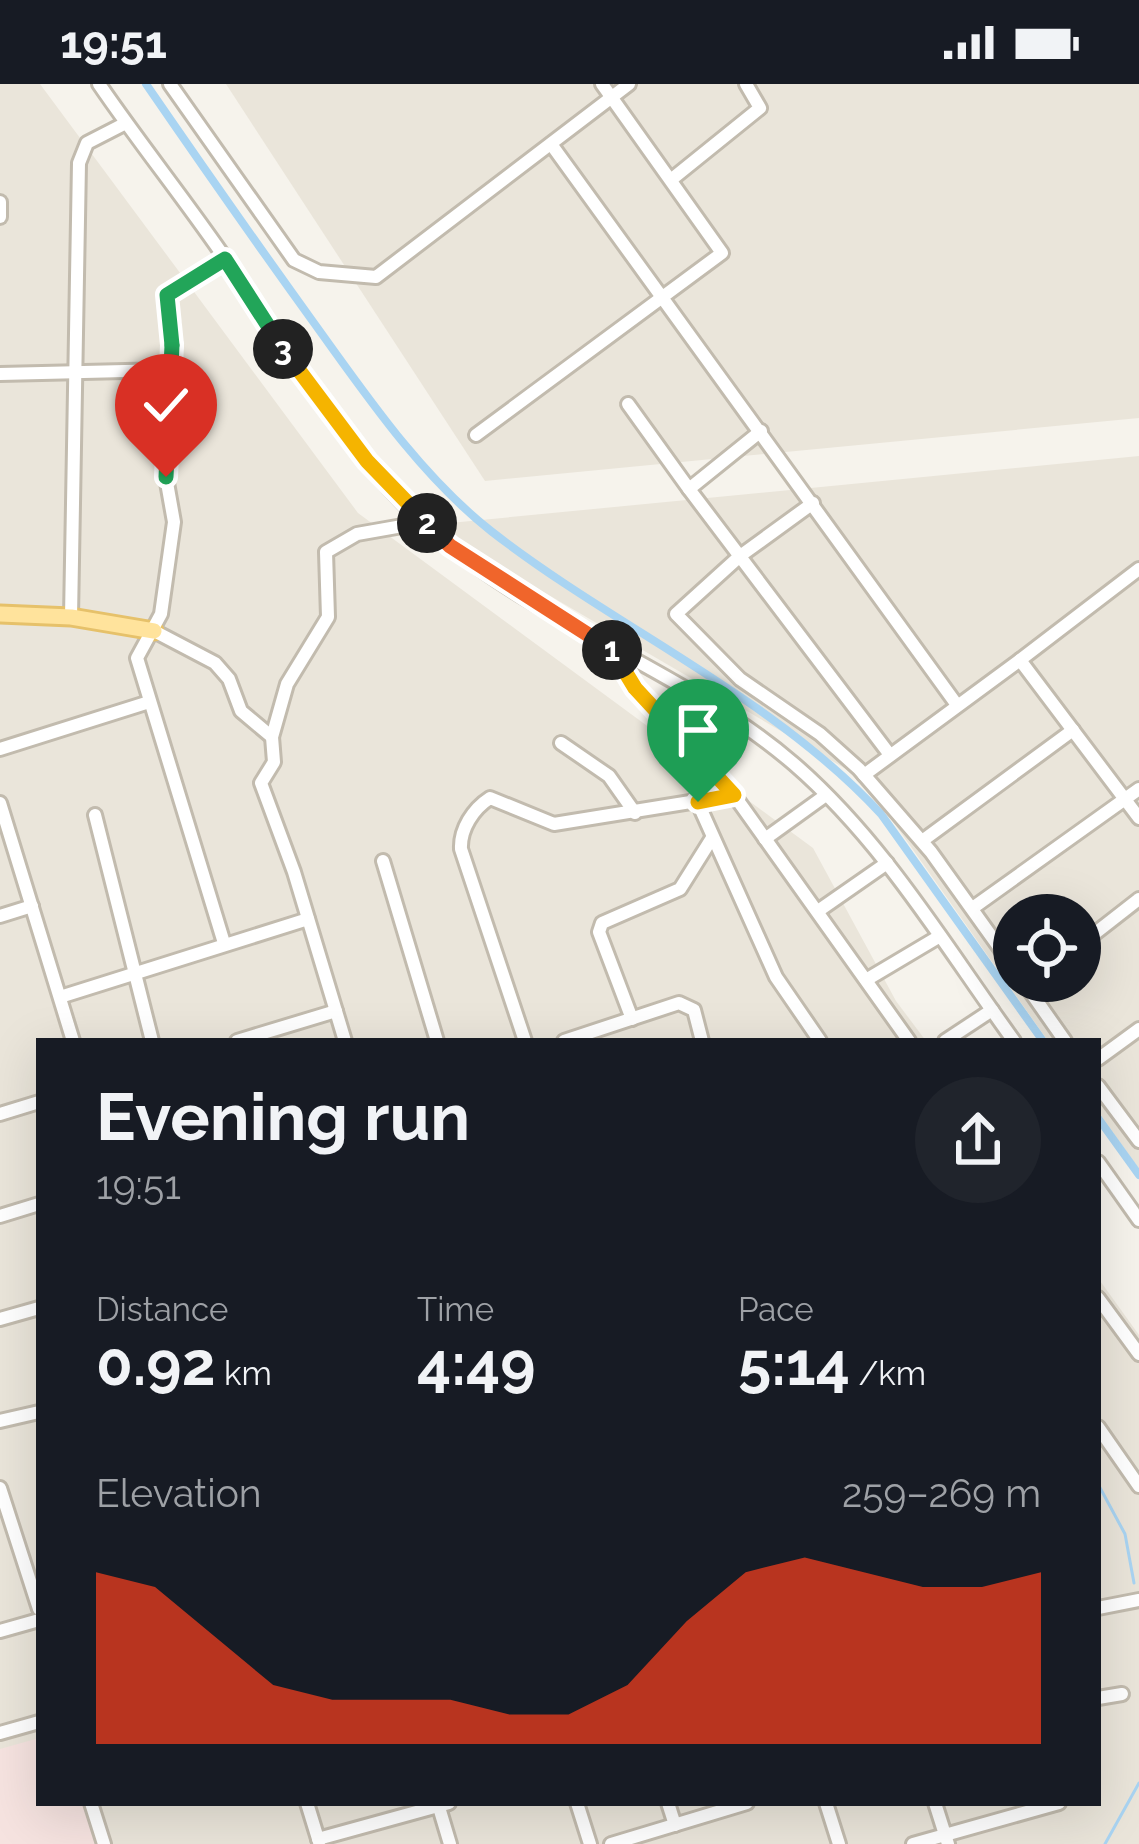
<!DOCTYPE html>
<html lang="en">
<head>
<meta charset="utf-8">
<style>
  body { margin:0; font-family:Raleway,sans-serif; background:#20242c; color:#f1f3f6; height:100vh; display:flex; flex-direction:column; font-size:45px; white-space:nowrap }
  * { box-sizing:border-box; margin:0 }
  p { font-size:39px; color:#9ea1a6 }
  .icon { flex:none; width:66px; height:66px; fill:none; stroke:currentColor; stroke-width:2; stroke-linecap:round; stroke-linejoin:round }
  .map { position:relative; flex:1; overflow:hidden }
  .drawer { position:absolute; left:36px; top:954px; width:1065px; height:768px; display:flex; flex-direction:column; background:#171b24; border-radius:0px; box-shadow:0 12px 48px #0002 }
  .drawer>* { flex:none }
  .controls { position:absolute; left:993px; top:810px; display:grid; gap:24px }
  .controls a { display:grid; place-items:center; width:108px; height:108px; border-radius:50%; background:#171b24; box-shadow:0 12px 48px #0002; font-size:60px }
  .pin { position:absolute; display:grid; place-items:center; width:102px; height:102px; color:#fff; margin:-123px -51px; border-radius:50% 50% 50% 0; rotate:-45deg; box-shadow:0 0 12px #0007 }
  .pin .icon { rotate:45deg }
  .km { position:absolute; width:60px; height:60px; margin:-30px; border-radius:50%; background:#222; color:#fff; font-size:33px; line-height:60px; text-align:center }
  .round { display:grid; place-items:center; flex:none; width:126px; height:126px; border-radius:63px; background:#20242c }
  .overview { display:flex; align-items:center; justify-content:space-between; height:204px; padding:0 60px }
  h1 { font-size:66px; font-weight:700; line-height:90px }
  .metrics { display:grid; grid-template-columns:repeat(3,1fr); gap:18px; height:204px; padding:12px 60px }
  .metrics div { display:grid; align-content:center }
  .metrics b { font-size:60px; font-weight:700 }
  .metrics small { font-size:33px; font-weight:400 }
  .metrics p { font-size:33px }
  .chart { height:336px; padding:24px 60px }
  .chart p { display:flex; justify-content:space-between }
  .chart svg { width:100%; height:216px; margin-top:12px; fill:#fc3f1d; opacity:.7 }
  .status { display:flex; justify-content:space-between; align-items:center; height:84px; padding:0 60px; background:#171b24; direction:ltr }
  .status svg { height:33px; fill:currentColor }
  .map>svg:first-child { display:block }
  .residential { fill:#eae5da; fill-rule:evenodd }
  .medical { fill:#f6e3e0 }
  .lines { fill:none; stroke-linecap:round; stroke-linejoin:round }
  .stream { stroke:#a9d4f2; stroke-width:3 }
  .canal { stroke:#a9d4f2; stroke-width:8 }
  .minor-casing { stroke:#c2bbae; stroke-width:18 }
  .major-casing { stroke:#e6c16a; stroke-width:21 }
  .minor { stroke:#fff; stroke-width:12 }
  .major { stroke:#ffe39c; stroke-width:15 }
  .split-1-casing { stroke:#fff; stroke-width:24 }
  .split-2-casing { stroke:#fff; stroke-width:24 }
  .split-3-casing { stroke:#fff; stroke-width:24 }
  .split-4-casing { stroke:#fff; stroke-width:24 }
  .split-5-casing { stroke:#fff; stroke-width:24 }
  .split-1 { stroke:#f5b400; stroke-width:15 }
  .split-2 { stroke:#f0652b; stroke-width:15 }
  .split-3 { stroke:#f5b400; stroke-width:15 }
  .split-4 { stroke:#22a559; stroke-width:15 }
  .split-5 { stroke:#22a559; stroke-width:15 }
</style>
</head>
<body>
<div class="status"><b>19:51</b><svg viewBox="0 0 49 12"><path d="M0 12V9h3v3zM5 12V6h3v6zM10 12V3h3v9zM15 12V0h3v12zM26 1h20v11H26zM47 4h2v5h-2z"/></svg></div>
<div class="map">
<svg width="1139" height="1760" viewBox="0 0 1139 1760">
  <rect width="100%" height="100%" fill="#f6f3ec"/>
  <!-- residential -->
  <g class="residential">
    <path d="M0,0H40L358,429L813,764L896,917L926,957H39V1719H1098V1194L1139,1251V1760H0Z"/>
    <path d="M226,0H1139V334L485,397Z"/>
    <path d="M1139,372V1085L1098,1027V957H1048L863,695L429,441ZM1014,831H1080V897H1014Z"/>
  </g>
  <!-- medical -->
  <path class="medical" d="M39,1654V1719H84L96,1760H0V1665Z"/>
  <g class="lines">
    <!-- stream -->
    <g class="stream">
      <path d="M752,956L753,957"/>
      <path d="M1098,1400L1125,1450L1134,1499"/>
      <path d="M1105,1760L1139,1699"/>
    </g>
    <!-- canal -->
    <g class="canal">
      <path d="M146,0C201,80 257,160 314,239C366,311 420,391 491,447C617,545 772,612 881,730L1043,957"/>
      <path d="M1098,1034L1139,1091"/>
    </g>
    <!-- minor casing -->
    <g class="minor-casing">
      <g id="minor">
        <path d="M99,0C140,60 186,117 227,177C293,277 355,385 450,462C556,547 691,591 794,680C884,758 945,862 1014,957"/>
        <path d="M170,0L294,176L319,188L376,193L629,0"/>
        <path d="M551,60L957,621"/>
        <path d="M672,95L760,24L746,0"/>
        <path d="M0,118V133"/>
        <path d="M0,290L167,286"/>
        <path d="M628,320L689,405"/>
        <path d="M761,347L689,405L890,671"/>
        <path d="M476,351L722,169L602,0"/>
        <path d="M813,419L740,472L676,530L740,595L820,650L859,685L931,768L1014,884"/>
        <path d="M71,533L79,79L87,59L126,39"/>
        <path d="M154,547L215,579L229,595L241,627L272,653"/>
        <path d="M610,563L635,604L734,711L909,957"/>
        <path d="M1020,576L1139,485"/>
        <path d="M561,659L609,692L635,729"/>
        <path d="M0,665L146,619"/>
        <path d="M864,691L1020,576L1139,734"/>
        <path d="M0,719L73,957"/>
        <path d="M698,719L776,893L820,957"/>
        <path d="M95,731L152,957"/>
        <path d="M765,755L826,711"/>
        <path d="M922,757L1073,646"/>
        <path d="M383,777L437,957"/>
        <path d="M974,823L1139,705"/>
        <path d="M818,827L887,779"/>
        <path d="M0,832L32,822"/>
        <path d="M224,859L137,574L161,530L174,438L166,393L173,243L167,211L225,175"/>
        <path d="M1080,861L1139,815"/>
        <path d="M866,896L940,852"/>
        <path d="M1023,897L1065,957"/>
        <path d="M60,913L308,835"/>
        <path d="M632,935L599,848L602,839L680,805L712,754"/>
        <path d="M237,957L336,927"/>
        <path d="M345,957L294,788L261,699L274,678L272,653L287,600L328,533L326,468L357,450L425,438"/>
        <path d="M525,957L461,765C460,745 473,725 490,714L554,740L734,711"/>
        <path d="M564,957L679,919L694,926L702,957"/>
        <path d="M945,957L992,926"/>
        <path d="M1098,975L1139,945"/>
        <path d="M1098,1002L1139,1057"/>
        <path d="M0,1030L39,1018"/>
        <path d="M1098,1078L1139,1136"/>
        <path d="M0,1132L39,1120"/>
        <path d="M1098,1214L1139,1270"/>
        <path d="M0,1235L39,1224"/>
        <path d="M0,1337L39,1328"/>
        <path d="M1098,1343L1139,1402"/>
        <path d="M0,1404L39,1525"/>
        <path d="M1098,1524L1139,1516"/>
        <path d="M0,1547L39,1536"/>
        <path d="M1098,1614L1122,1610"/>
        <path d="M0,1649L39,1638"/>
        <path d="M91,1719L104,1760"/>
        <path d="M307,1719L319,1758"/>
        <path d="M577,1719L590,1760"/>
        <path d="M668,1719L675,1741"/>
        <path d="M826,1719L839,1760"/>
        <path d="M935,1719L948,1760"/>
        <path d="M438,1720L450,1760"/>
        <path d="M318,1755L449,1719"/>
        <path d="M611,1760L747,1719"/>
        <path d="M913,1760L1059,1719"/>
      </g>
    </g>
    <!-- major casing -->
    <g class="major-casing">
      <path id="major" d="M0,530L71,533L154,547"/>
    </g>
    <!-- minor -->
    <use href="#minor" class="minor"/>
    <!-- major -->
    <use href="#major" class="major"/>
  </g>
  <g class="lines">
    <!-- split-1 casing -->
    <g class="split-1-casing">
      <path id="split-1" d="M612,566L635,604L734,711L698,718"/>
    </g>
    <!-- split-2 casing -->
    <g class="split-2-casing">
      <path id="split-2" d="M427,439L450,462L612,566"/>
    </g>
    <!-- split-3 casing -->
    <g class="split-3-casing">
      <path id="split-3" d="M283,265L367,377L427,439"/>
    </g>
    <!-- split-4 casing -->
    <g class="split-4-casing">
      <path id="split-4" d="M172,261L167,211L225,175L283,265"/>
    </g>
    <!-- split-5 casing -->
    <g class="split-5-casing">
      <path id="split-5" d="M166,393L172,261"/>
    </g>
    <!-- split-1 -->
    <use href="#split-1" class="split-1"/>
    <!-- split-2 -->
    <use href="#split-2" class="split-2"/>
    <!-- split-3 -->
    <use href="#split-3" class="split-3"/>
    <!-- split-4 -->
    <use href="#split-4" class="split-4"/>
    <!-- split-5 -->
    <use href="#split-5" class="split-5"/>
  </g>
</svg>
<div class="controls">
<a><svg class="icon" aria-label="locate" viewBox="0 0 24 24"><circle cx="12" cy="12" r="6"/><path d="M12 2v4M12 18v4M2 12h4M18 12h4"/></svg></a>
</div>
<div class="pin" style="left:698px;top:718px;background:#1e9e55"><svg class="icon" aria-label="arrive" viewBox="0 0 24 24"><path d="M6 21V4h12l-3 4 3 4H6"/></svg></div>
<div class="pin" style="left:166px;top:393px;background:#d93025"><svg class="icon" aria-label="check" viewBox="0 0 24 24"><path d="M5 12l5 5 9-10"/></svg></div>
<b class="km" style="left:612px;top:566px">1</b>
<b class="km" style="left:427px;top:439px">2</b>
<b class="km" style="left:283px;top:265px">3</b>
<section class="drawer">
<div class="overview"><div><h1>Evening run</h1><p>19:51</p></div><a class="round"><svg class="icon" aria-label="share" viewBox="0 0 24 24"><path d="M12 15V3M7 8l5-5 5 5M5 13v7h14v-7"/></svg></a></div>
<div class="metrics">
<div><p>Distance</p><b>0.92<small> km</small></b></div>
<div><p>Time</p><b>4:49</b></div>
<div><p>Pace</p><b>5:14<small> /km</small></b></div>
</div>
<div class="chart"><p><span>Elevation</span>259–269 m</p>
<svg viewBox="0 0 160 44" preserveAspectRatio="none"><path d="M0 44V9L10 12L20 22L30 32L40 35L50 35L60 35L70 38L80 38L90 32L100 19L110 9L120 6L130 9L140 12L150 12L160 9V44z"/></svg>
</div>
</section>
</div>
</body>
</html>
